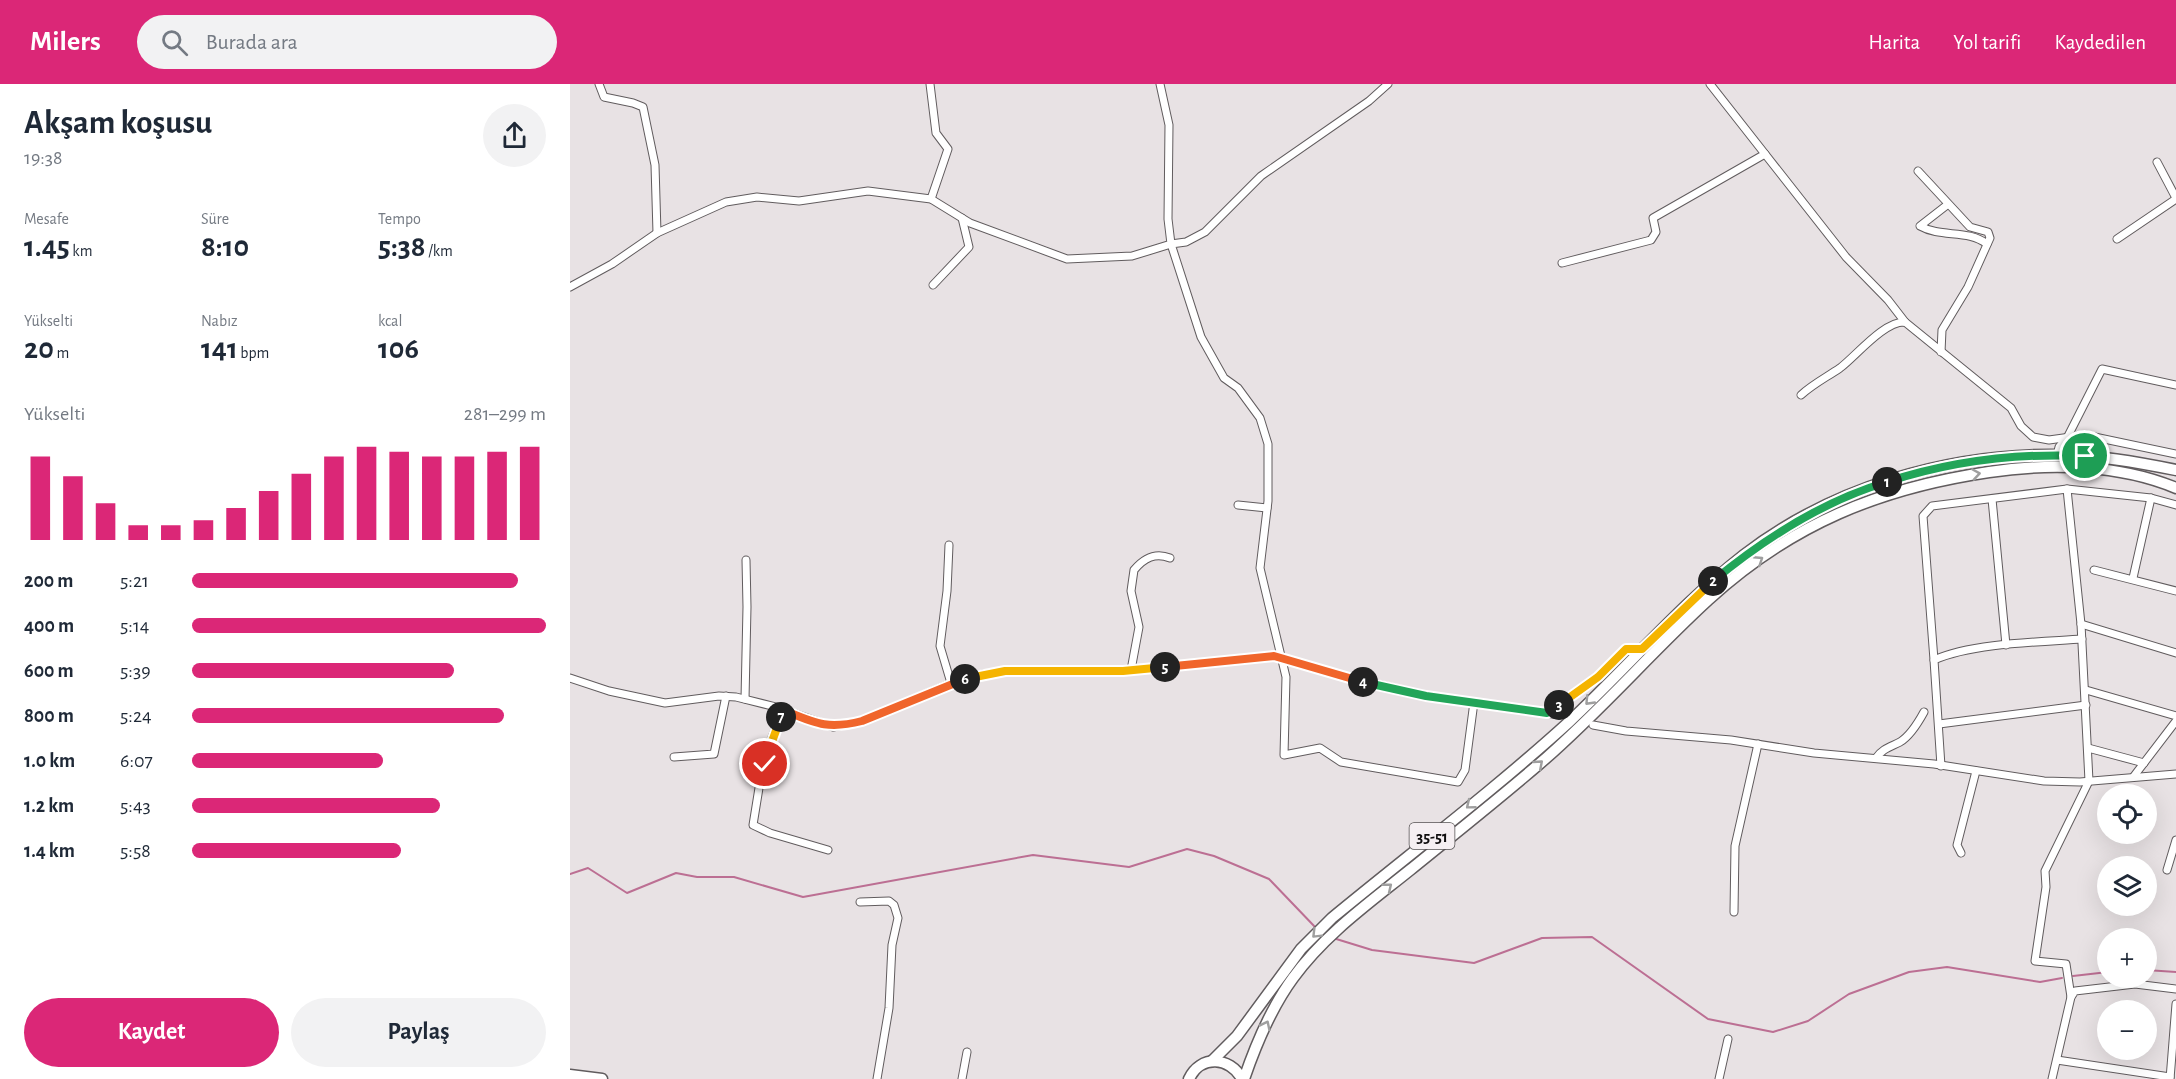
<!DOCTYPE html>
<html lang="tr">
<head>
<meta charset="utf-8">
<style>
  body { margin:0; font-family:"Alegreya Sans",sans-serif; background:#f2f2f3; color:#1f2937; height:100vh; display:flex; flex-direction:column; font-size:22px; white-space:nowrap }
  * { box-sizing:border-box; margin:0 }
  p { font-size:20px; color:#747a83 }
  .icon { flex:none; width:33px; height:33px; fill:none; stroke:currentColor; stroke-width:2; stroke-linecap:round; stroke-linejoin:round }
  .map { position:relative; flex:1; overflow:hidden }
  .side { display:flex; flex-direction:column; background:#fff; width:570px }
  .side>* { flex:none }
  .controls { position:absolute; left:1527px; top:700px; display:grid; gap:12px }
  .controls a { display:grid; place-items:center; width:60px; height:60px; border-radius:50%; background:#fff; box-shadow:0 6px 24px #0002; font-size:30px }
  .pin { position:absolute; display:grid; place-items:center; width:51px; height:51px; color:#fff; margin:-26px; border:3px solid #fff; border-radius:50%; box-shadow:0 2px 6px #0007 }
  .km { position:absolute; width:30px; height:30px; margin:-15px; border-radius:50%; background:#222; color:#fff; font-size:16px; line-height:30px; text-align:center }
  .round { display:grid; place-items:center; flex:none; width:63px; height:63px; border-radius:32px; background:#f2f2f3 }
  .overview { display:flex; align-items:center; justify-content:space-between; height:102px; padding:0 24px }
  h1 { font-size:33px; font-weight:600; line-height:45px }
  .figures { display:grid; grid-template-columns:repeat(3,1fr); gap:9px; height:102px; padding:6px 24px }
  .figures div { display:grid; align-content:center }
  .figures b { font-size:30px; font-weight:600 }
  .figures small { font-size:16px; font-weight:400 }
  .figures p { font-size:16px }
  .chart { height:168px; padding:12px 24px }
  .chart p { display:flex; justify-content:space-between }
  .chart svg { width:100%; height:108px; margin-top:6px; stroke:#db2777; stroke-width:6 }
  .primary-button { display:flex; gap:12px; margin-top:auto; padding:12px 24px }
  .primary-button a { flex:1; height:69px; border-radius:36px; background:#db2777; color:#fff; font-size:24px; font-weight:600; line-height:69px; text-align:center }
  .primary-button a+a { background:#f2f2f3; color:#1f2937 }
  ul { padding:0 24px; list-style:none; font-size:20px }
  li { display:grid; grid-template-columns:96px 72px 1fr; align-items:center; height:45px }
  li i { height:15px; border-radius:8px; background:#db2777 }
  header { display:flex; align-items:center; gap:36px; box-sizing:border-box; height:84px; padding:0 30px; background:#db2777; color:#fff }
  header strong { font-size:28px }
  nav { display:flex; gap:33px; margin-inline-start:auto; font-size:21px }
  .search { width:420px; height:54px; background:#f2f2f3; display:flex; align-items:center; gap:15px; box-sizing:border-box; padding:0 21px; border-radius:33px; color:#747a83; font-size:22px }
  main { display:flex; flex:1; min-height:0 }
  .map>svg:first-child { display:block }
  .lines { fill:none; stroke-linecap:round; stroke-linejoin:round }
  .stream { stroke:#bc6f93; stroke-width:2 }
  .minor-casing { stroke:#615c5e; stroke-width:9 }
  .primary-casing { stroke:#615c5e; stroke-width:13 }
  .minor { stroke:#fff; stroke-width:7 }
  .primary { stroke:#fff; stroke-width:10 }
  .oneway { stroke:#9f9f9f }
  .split-1-casing { stroke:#fff; stroke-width:12 }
  .split-2-casing { stroke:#fff; stroke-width:12 }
  .split-3-casing { stroke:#fff; stroke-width:12 }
  .split-4-casing { stroke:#fff; stroke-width:12 }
  .split-5-casing { stroke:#fff; stroke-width:12 }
  .split-6-casing { stroke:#fff; stroke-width:12 }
  .split-7-casing { stroke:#fff; stroke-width:12 }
  .split-8-casing { stroke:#fff; stroke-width:12 }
  .split-1 { stroke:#22a559; stroke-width:8 }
  .split-2 { stroke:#22a559; stroke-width:8 }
  .split-3 { stroke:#f5b400; stroke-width:8 }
  .split-4 { stroke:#22a559; stroke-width:8 }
  .split-5 { stroke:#f0652b; stroke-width:8 }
  .split-6 { stroke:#f5b400; stroke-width:8 }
  .split-7 { stroke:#f0652b; stroke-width:8 }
  .split-8 { stroke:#f5b400; stroke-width:8 }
  .labels { text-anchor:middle; stroke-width:6; stroke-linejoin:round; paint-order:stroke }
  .shield { fill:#f5eff2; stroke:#555253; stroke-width:1.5 }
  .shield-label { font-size:16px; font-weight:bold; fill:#100e0f }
</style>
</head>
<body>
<header>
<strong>Milers</strong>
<div class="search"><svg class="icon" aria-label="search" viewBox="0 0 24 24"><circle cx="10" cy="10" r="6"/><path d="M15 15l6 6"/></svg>Burada ara</div>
<nav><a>Harita</a><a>Yol tarifi</a><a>Kaydedilen</a></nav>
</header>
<main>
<section class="side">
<div class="overview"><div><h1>Akşam koşusu</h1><p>19:38</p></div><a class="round"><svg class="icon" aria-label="share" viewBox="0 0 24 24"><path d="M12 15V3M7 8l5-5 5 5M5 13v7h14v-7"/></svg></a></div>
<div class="figures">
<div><p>Mesafe</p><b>1.45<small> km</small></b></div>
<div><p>Süre</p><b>8:10</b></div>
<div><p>Tempo</p><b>5:38<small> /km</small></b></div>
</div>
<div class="figures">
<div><p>Yükselti</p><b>20<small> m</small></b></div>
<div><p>Nabız</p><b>141<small> bpm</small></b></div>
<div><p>kcal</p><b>106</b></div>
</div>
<div class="chart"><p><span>Yükselti</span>281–299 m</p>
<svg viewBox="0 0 160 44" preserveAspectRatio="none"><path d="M5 44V10M15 44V18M25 44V29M35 44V38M45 44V38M55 44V36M65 44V31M75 44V24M85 44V17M95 44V10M105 44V6M115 44V8M125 44V10M135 44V10M145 44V8M155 44V6"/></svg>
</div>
<ul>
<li><b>200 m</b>5:21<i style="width:92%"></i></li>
<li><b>400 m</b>5:14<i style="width:100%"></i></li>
<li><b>600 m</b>5:39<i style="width:74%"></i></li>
<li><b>800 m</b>5:24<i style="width:88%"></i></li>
<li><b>1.0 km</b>6:07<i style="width:54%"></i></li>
<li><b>1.2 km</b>5:43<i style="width:70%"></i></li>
<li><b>1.4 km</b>5:58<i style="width:59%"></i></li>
</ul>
<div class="primary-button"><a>Kaydet</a><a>Paylaş</a></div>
</section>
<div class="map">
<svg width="1606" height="995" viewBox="0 0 1606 995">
  <rect width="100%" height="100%" fill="#e8e2e4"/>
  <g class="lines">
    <!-- stream -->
    <g class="stream">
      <path d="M0,790L18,784L57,809L106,789L127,793H164L233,813L463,771L559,783L617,765L644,772L699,795L746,844"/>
      <path d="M763,854L802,866L904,879L972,854L1022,853L1138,935L1203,948L1238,937L1279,910L1339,888L1377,883L1470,898L1492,894"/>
      <path d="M1576,886L1606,888"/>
      <path d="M1503,892L1538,888"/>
    </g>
    <!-- minor casing -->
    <g class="minor-casing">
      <g id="minor">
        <path d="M29,0L34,13L63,19L73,23L85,81L87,149"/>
        <path d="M360,0L366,49L378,65L361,115"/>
        <path d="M818,0L799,17L691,92L635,148L616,158L601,160L631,253L654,294L668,304L690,334L698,360V417L690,484L716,593L714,671L750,664L771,678L888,698L895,686L904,618"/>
        <path d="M1195,70L1276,173L1318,216L1335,238"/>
        <path d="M1587,78L1606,114"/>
        <path d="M1348,87L1400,143L1418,148L1420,154L1398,203L1372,246L1371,268"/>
        <path d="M1377,121L1350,142C1371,154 1398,145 1417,160"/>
        <path d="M1547,155L1606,115"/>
        <path d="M992,179L1081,156L1086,148L1083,134L1195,70L1140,0"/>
        <path d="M363,201L399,163L392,134"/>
        <path d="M0,203L42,180L87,149L156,118L187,113L229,117L298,107L361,115L400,139L497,175L562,172L601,160L598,135L599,41L590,0"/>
        <path d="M1231,311C1243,300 1257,293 1270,284C1286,272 1314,237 1335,238L1441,324L1451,342L1463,353L1479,356L1515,351L1606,370"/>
        <path d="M1487,371L1489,363L1498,352L1532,285L1606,301"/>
        <path d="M1497,405L1511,540L1519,697L1475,787L1476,803L1465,877L1496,880L1501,913"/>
        <path d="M1422,415L1436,561"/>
        <path d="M668,421L697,424"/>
        <path d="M379,461L377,507L370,562L381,599"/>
        <path d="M1524,486L1606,507"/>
        <path d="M1563,494L1581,414"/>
        <path d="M1511,540L1606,569"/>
        <path d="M1364,576L1353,432L1362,422L1497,405L1581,414L1606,421"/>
        <path d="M561,586L569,543L561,507L564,486C574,474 585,468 600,474"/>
        <path d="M0,594L39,607L95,619L149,612L166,613L206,623L263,643L292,637L387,597L408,591L435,587H553L704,572L760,589L857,612L990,631"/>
        <path d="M1516,606L1606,632"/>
        <path d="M175,615L177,523L176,476"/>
        <path d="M213,626L194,673L183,741L200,749L258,766"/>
        <path d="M978,629L1028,593L1056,565H1072"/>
        <path d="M1369,640L1516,621"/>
        <path d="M1023,641L1056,647L1161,656L1244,669L1364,680L1474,697L1510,698L1606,690"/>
        <path d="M1518,664L1574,679"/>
        <path d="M104,673L144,670L156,612"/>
        <path d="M1306,674C1312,665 1320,663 1330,658C1340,652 1348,639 1354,628"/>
        <path d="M1371,682L1364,576C1402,559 1470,558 1512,555"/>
        <path d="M1564,692L1606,637"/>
        <path d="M1391,769L1387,761L1406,687"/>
        <path d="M1597,786L1606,756"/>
        <path d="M290,818L319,817L324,821L328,834L322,861L319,924L307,995"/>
        <path d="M1164,828L1165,762L1188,660"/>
        <path d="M1487,976L1600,993"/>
        <path d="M392,995L397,968"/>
        <path d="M1149,995L1158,955"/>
        <path d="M1482,995L1501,913L1505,907L1565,900L1606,905"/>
        <path d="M1600,995L1606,920"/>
      </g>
    </g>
    <!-- primary casing -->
    <g class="primary-casing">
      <g id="primary">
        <path d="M642,977L667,952L731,865L762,834C841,769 923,707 999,638C1058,583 1110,521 1174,471C1261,404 1377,370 1486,371C1527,371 1566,378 1606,386"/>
        <path d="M0,991L32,995"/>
        <path d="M619,995C630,971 660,972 672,995"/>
        <path d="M674,995C686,960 701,924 723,894C754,851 799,819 840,786C883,751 926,717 968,681C1028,630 1080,569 1138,516C1221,440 1310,404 1419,388C1479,379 1549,380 1606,404"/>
      </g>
    </g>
    <!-- minor -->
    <use href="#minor" class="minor"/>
    <!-- primary -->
    <use href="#primary" class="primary"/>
  </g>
  <!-- one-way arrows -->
  <defs><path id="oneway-chevron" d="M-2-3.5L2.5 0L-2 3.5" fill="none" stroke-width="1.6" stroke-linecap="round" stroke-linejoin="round" transform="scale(1.5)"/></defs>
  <g class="oneway">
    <use href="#oneway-chevron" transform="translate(1406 390) rotate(-9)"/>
    <use href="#oneway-chevron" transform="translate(1189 476) rotate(-33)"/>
    <use href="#oneway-chevron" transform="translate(1019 617) rotate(134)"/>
    <use href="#oneway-chevron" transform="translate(969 680) rotate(-41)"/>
    <use href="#oneway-chevron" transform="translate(900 721) rotate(141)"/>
    <use href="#oneway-chevron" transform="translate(818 803) rotate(-39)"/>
    <use href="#oneway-chevron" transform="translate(746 850) rotate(135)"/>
    <use href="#oneway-chevron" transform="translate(696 941) rotate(-64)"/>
  </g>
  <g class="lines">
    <!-- split-1 casing -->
    <g class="split-1-casing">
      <path id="split-1" d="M1317,398C1381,377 1448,369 1515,372"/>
    </g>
    <!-- split-2 casing -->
    <g class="split-2-casing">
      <path id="split-2" d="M1143,497C1194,455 1253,417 1317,398"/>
    </g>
    <!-- split-3 casing -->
    <g class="split-3-casing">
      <path id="split-3" d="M989,621L1028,593L1056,565H1072L1143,497"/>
    </g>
    <!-- split-4 casing -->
    <g class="split-4-casing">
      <path id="split-4" d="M793,598L856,612L977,629L989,621"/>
    </g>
    <!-- split-5 casing -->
    <g class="split-5-casing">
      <path id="split-5" d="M595,583L704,572L793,598"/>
    </g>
    <!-- split-6 casing -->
    <g class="split-6-casing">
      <path id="split-6" d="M395,595L435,587H553L595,583"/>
    </g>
    <!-- split-7 casing -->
    <g class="split-7-casing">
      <path id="split-7" d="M211,633L213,626C245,639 257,646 292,637L395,595"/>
    </g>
    <!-- split-8 casing -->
    <g class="split-8-casing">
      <path id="split-8" d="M195,680V667L200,663L211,633"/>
    </g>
    <!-- split-1 -->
    <use href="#split-1" class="split-1"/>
    <!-- split-2 -->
    <use href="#split-2" class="split-2"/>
    <!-- split-3 -->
    <use href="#split-3" class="split-3"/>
    <!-- split-4 -->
    <use href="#split-4" class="split-4"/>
    <!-- split-5 -->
    <use href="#split-5" class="split-5"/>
    <!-- split-6 -->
    <use href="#split-6" class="split-6"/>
    <!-- split-7 -->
    <use href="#split-7" class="split-7"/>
    <!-- split-8 -->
    <use href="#split-8" class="split-8"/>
  </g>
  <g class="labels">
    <!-- shield labels -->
    <rect class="shield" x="839.5" y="739" width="45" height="26" rx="4.5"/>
    <g class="shield-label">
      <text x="862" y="758">35-51</text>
    </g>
  </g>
</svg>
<div class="controls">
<a><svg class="icon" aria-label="locate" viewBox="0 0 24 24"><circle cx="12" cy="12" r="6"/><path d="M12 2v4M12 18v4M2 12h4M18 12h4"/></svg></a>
<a><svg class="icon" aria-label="layers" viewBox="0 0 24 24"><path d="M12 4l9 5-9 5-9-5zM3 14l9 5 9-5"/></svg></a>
<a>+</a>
<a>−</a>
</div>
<div class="pin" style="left:1515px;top:372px;background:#1e9e55"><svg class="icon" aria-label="arrive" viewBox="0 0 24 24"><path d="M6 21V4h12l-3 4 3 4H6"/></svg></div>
<div class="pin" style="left:195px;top:680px;background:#d93025"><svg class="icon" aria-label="check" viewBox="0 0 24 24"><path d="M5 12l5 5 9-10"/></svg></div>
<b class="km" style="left:1317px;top:398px">1</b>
<b class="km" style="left:1143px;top:497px">2</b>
<b class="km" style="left:989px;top:621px">3</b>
<b class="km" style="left:793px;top:598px">4</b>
<b class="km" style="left:595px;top:583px">5</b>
<b class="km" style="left:395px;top:595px">6</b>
<b class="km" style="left:211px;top:633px">7</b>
</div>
</main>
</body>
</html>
